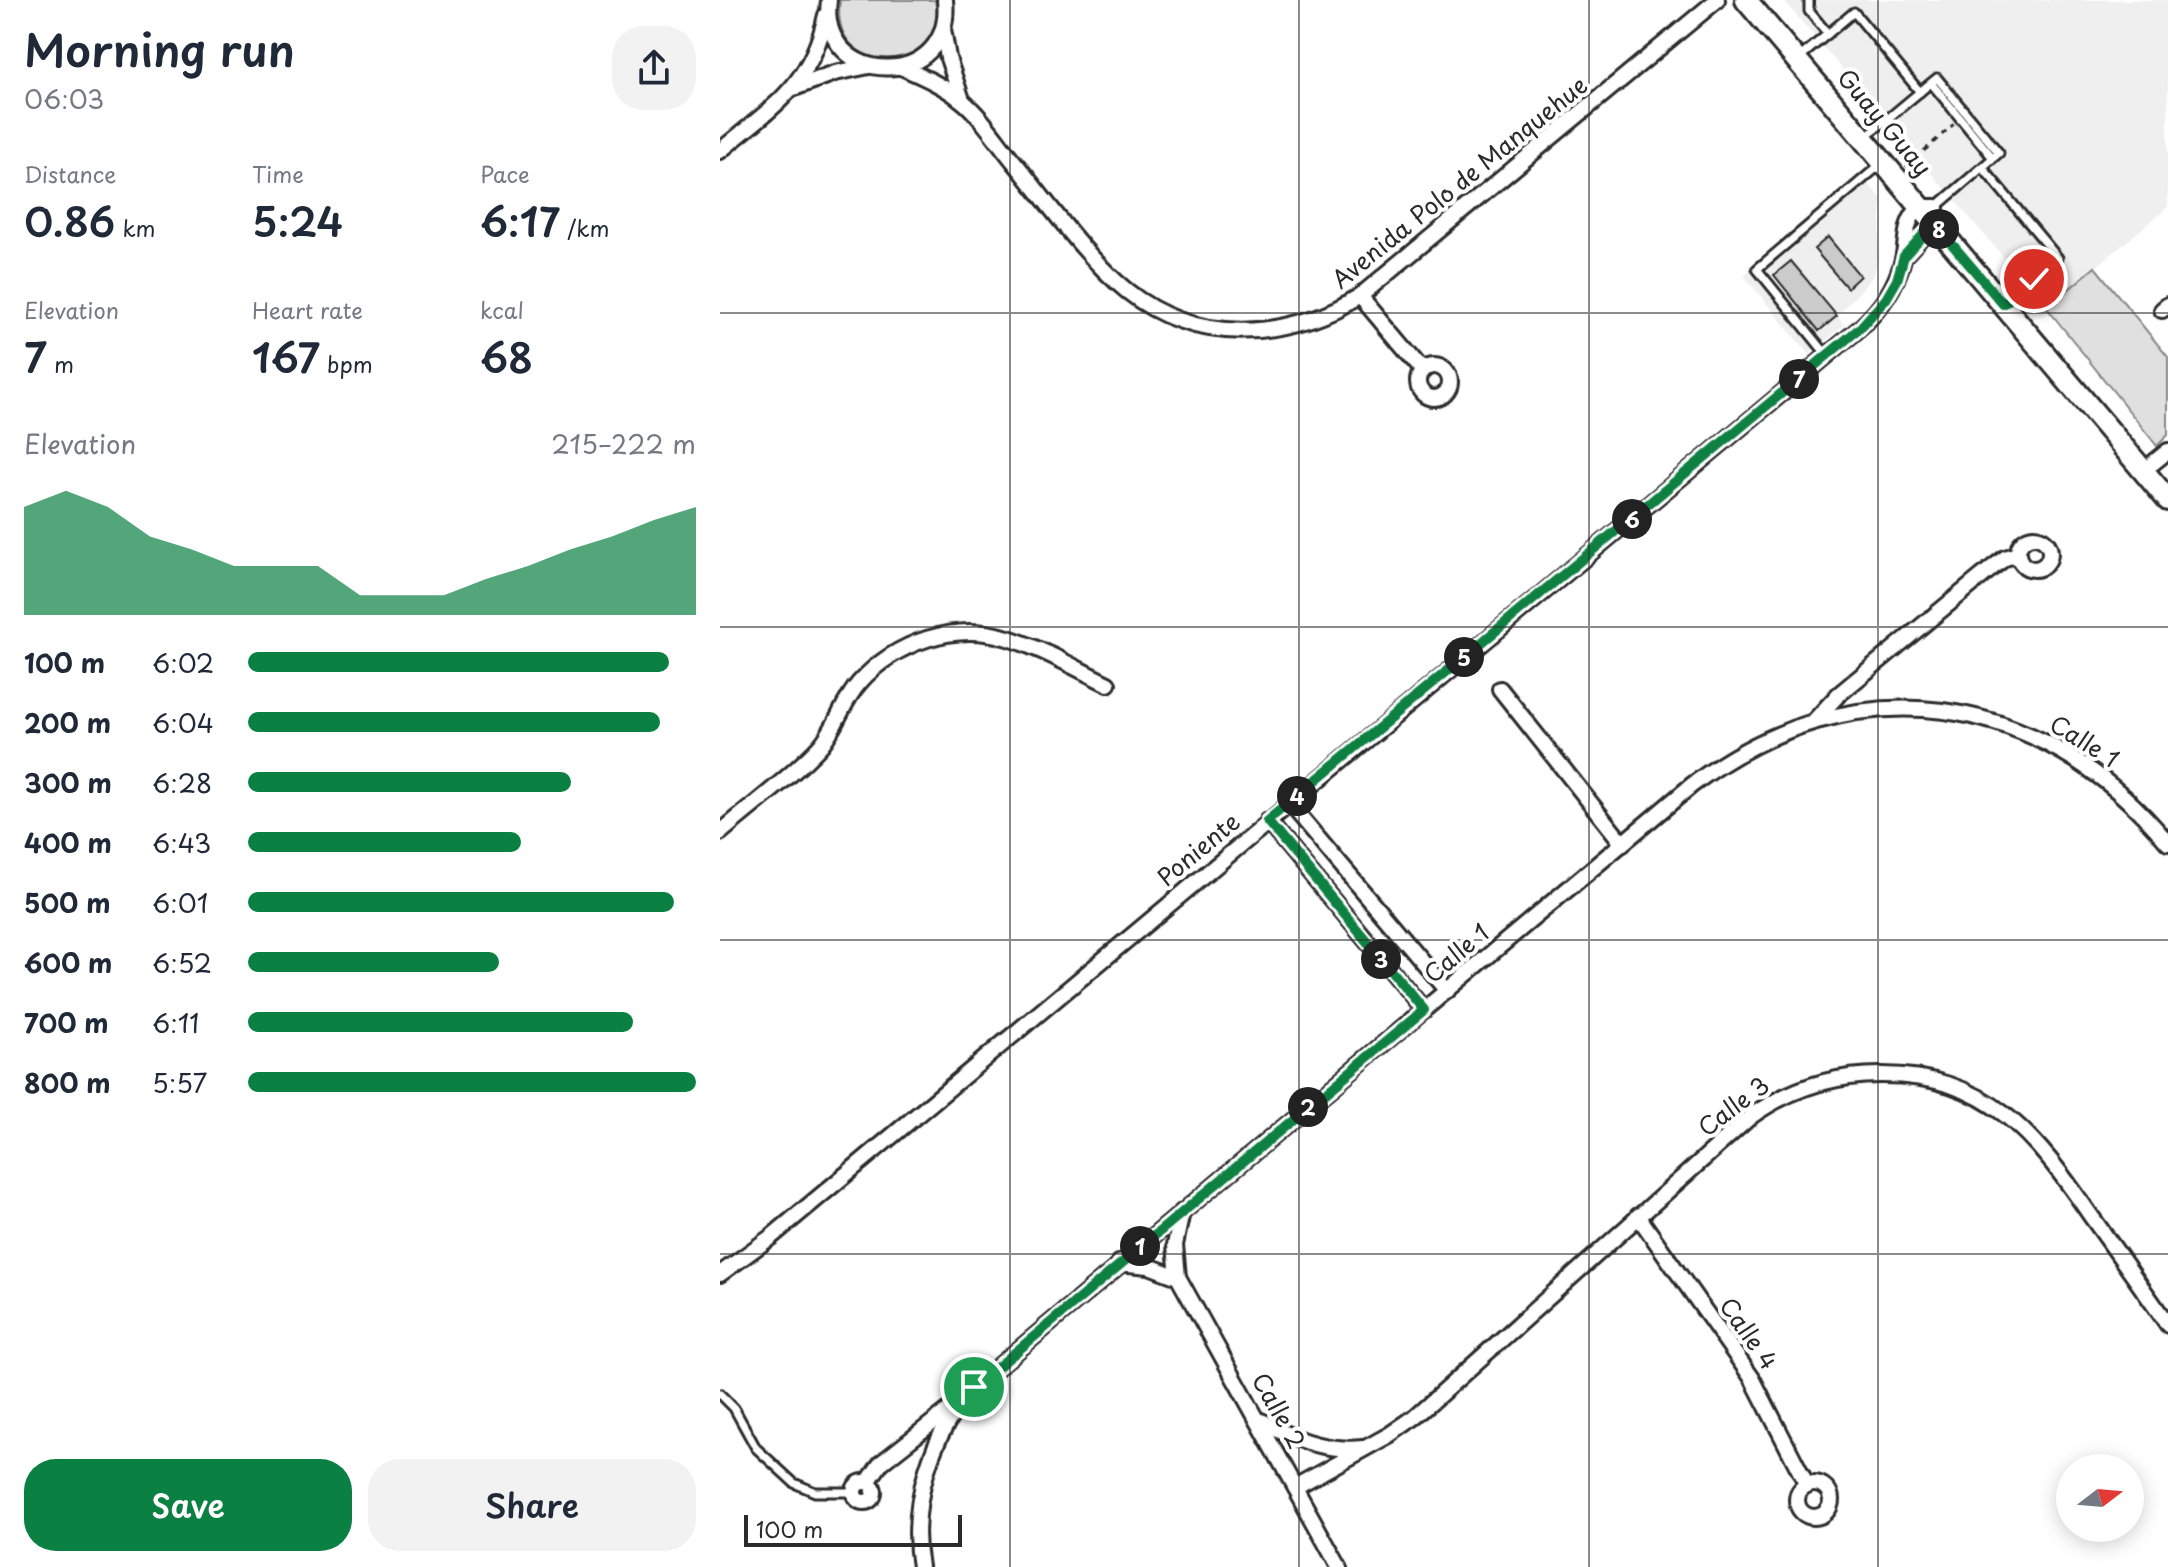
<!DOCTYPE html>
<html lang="en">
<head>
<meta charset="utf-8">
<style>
  body { margin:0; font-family:"Playpen Sans",sans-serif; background:#f2f2f3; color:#1f2937; height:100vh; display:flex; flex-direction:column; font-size:30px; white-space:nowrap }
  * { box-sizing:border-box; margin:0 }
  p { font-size:26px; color:#747a83 }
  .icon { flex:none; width:44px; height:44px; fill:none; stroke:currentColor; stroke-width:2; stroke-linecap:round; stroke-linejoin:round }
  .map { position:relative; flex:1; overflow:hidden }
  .panel { display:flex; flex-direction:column; background:#fff; width:720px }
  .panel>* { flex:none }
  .needle { width:52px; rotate:74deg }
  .buttons { position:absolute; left:1336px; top:1454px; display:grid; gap:16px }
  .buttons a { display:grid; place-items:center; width:88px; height:88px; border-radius:50%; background:#fff; box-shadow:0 4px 20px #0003; font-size:40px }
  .scale { position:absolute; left:24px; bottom:20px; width:218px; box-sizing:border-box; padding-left:8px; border:4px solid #2b2b2b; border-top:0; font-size:22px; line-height:28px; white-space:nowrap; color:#2b2b2b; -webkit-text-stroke:6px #fff; paint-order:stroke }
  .pin { position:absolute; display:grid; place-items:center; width:68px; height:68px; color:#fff; margin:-34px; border:4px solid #fff; border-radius:50%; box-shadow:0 2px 8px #0007 }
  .km { position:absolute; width:40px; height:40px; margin:-20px; border-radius:50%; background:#222; color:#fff; font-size:22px; line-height:40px; text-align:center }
  .round { display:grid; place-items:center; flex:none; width:84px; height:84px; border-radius:32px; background:#f2f2f3 }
  .overview { display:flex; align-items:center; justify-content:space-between; height:136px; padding:0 24px }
  h1 { font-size:44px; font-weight:600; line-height:60px }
  .figures { display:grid; grid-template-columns:repeat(3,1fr); gap:12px; height:136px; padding:8px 24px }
  .figures div { display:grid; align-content:center }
  .figures b { font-size:40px; font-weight:600 }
  .figures small { font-size:22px; font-weight:400 }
  .figures p { font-size:22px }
  .chart { height:224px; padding:16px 24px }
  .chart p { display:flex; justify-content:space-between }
  .chart svg { width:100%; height:144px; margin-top:8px; fill:#0b8043; opacity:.7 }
  .primary-button { display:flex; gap:16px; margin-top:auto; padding:16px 24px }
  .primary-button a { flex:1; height:92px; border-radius:32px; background:#0b8043; color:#fff; font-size:32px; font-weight:600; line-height:92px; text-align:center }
  .primary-button a+a { background:#f2f2f3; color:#1f2937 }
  ul { padding:0 24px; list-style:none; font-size:26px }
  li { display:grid; grid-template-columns:128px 96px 1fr; align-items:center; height:60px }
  li i { height:20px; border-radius:10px; background:#0b8043 }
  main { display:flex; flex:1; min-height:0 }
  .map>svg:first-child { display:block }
  .built { fill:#efefef }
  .green { fill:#e0e0e0; stroke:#868686; stroke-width:2 }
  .building { fill:#cbcbcb; stroke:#2b2b2b; stroke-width:2 }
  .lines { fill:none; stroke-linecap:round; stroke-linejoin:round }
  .lane-casing { stroke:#2b2b2b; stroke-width:13 }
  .street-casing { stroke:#2b2b2b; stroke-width:20 }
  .secondary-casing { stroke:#2b2b2b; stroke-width:26 }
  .path { stroke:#2b2b2b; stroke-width:3; stroke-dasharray:6 6; stroke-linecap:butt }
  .lane { stroke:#fff; stroke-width:7 }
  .street { stroke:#fff; stroke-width:14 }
  .secondary { stroke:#fff; stroke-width:20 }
  .route-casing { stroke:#fff; stroke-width:16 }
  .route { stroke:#0b8043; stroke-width:10 }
  .grid { fill:none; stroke:#2b2b2b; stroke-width:2; stroke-opacity:0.55 }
  .labels { text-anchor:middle; stroke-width:8; stroke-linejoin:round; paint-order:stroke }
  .street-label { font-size:24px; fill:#2b2b2b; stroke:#fff }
</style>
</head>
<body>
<main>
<section class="panel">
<div class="overview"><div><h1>Morning run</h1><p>06:03</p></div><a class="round"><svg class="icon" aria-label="share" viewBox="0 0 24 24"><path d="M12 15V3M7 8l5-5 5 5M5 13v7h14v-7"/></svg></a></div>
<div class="figures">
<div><p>Distance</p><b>0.86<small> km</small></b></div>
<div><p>Time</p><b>5:24</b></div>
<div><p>Pace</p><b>6:17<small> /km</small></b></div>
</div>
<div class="figures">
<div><p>Elevation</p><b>7<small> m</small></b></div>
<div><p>Heart rate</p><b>167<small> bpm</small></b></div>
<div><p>kcal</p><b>68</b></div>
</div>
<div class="chart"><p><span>Elevation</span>215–222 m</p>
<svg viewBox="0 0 160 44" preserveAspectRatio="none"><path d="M0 44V11L10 6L20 11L30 20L40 24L50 29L60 29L70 29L80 38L90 38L100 38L110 33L120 29L130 24L140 20L150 15L160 11V44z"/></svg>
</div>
<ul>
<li><b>100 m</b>6:02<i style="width:94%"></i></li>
<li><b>200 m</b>6:04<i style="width:92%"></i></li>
<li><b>300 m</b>6:28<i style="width:72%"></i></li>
<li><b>400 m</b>6:43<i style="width:61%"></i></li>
<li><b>500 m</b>6:01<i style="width:95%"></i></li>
<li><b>600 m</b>6:52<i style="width:56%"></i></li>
<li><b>700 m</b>6:11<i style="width:86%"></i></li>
<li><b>800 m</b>5:57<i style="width:100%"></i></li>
</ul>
<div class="primary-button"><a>Save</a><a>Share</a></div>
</section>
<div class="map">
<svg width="1448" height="1567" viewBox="0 0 1448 1567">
  <rect width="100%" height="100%" fill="#fff"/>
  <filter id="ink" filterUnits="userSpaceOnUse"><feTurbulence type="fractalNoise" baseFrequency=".0125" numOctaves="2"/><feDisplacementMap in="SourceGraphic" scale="16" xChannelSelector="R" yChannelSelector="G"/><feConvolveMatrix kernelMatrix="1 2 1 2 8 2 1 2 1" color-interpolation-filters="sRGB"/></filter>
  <g filter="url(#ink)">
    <!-- built -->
    <g class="built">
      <path d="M1063,0H1448V207L1327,308Z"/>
      <path d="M1140,175L1162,199L1158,261L1151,279L1117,316L1124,325L1089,355L1024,276Z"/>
    </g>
    <!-- green -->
    <g class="green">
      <path d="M120,0H215C230,75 108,82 120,0Z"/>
      <path d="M1375,267L1448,357V435L1437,446L1327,308Z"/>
    </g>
    <!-- building -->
    <g class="building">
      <path d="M1108,237L1140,276L1127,288L1094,249Z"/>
      <path d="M1071,261L1117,316L1099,331L1054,275Z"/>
    </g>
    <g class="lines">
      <!-- lane casing -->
      <g class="lane-casing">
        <g id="lane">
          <path d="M1089,0V11L1108,34"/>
          <path d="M1085,53L1134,12L1200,92"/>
          <path d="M1152,131L1159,126C1178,110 1197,94 1217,78L1279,153L1273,158L1211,83"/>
          <path d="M1263,168L1338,258L1292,297"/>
          <path d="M1216,207L1273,158"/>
          <path d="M1107,355L1037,269L1161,164"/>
          <path d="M0,1394L14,1408L36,1448L74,1483L95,1492H133"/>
        </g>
      </g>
      <!-- street casing -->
      <g class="street-casing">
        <g id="street">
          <path d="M109,0C97,88 235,92 225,0"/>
          <path d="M223,29L228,58L242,100"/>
          <path d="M181,67C201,76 223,85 240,99C260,114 279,144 295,163C330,205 365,257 407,291C476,346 568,340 640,296L997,0"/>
          <path d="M74,88L115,73L149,66"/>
          <path d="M0,151C52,107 91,86 106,15"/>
          <path d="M640,296L703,371"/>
          <path d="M1442,310L1448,305"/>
          <circle cx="714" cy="382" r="16"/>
          <path d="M1433,463L1448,451"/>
          <circle cx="1314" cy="553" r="16"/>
          <path d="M780,689L903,844"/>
          <path d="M1094,721L1118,695L1272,568L1285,558L1298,554"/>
          <path d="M568,803L727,991"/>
          <path d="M547,821L704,1010"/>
          <path d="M0,833C31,806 75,774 101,745C117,726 123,701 139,683C175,642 236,621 288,638C323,649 355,668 388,684"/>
          <path d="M462,1212L455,1245L458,1277L619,1567"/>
          <path d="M918,1216L1032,1378L1087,1485"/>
          <path d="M399,1263L429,1266L458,1277"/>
          <path d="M0,1274L51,1237L1140,328C1161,308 1176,288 1183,259C1188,239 1183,223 1200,207H1216L1214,223L1184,256"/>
          <path d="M542,1421C573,1440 606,1452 643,1448"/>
          <circle cx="144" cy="1492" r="10"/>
          <path d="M148,1482L161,1463L231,1408"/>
          <circle cx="1094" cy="1500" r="17"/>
          <path d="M575,1487L669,1435L695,1417L1030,1117C1069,1089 1113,1075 1160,1075C1268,1074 1315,1135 1371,1216C1397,1252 1422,1288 1448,1325"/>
          <path d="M200,1567C189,1504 211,1433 254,1387L972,785C1132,663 1322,690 1448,843"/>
        </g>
      </g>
      <!-- secondary casing -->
      <g class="secondary-casing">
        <path id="secondary" d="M1026,0L1448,500"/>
      </g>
      <!-- path -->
      <path class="path" d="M1186,167L1234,124"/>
      <!-- lane -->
      <use href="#lane" class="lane"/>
      <!-- street -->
      <use href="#street" class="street"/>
      <!-- secondary -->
      <use href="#secondary" class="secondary"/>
    </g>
  </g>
  <g class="lines" filter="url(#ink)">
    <!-- route casing -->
    <g class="route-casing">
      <path id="route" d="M254,1387L704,1010L547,821L1140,328L1166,299L1177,280L1184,256L1214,223L1283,304L1314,279"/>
    </g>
    <!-- route -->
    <use href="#route" class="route"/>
  </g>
  <!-- grid -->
  <path class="grid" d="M290,0V1567M579,0V1567M869,0V1567M1158,0V1567M0,313H1448M0,627H1448M0,940H1448M0,1254H1448"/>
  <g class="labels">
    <!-- street labels -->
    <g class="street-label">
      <text transform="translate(1164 123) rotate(50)" y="8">Guay Guay</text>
      <text transform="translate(740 183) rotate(-39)" y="8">Avenida Polo de Manquehue</text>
      <text transform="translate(1364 742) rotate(32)" y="8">Calle 1</text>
      <text transform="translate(479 850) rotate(-40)" y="8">Poniente</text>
      <text transform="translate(737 954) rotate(-40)" y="8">Calle 1</text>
      <text transform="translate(1014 1107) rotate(-37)" y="8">Calle 3</text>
      <text transform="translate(1028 1334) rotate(55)" y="8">Calle 4</text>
      <text transform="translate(558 1411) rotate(61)" y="8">Calle 2</text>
    </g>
  </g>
</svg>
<div class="buttons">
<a><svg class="needle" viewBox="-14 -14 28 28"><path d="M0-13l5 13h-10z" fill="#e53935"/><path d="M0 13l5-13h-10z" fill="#747a83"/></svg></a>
</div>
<div class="scale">100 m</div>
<div class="pin" style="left:254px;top:1387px;background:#1e9e55"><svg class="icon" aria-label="arrive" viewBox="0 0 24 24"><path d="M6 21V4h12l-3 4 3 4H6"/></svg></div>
<div class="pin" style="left:1314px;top:279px;background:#d93025"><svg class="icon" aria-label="check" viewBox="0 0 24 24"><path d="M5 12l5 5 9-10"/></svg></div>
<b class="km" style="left:420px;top:1246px">1</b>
<b class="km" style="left:588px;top:1107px">2</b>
<b class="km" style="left:661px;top:959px">3</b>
<b class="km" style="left:577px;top:796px">4</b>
<b class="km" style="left:744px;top:657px">5</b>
<b class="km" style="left:912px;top:519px">6</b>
<b class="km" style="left:1079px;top:379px">7</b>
<b class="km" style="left:1219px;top:229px">8</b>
</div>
</main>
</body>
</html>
